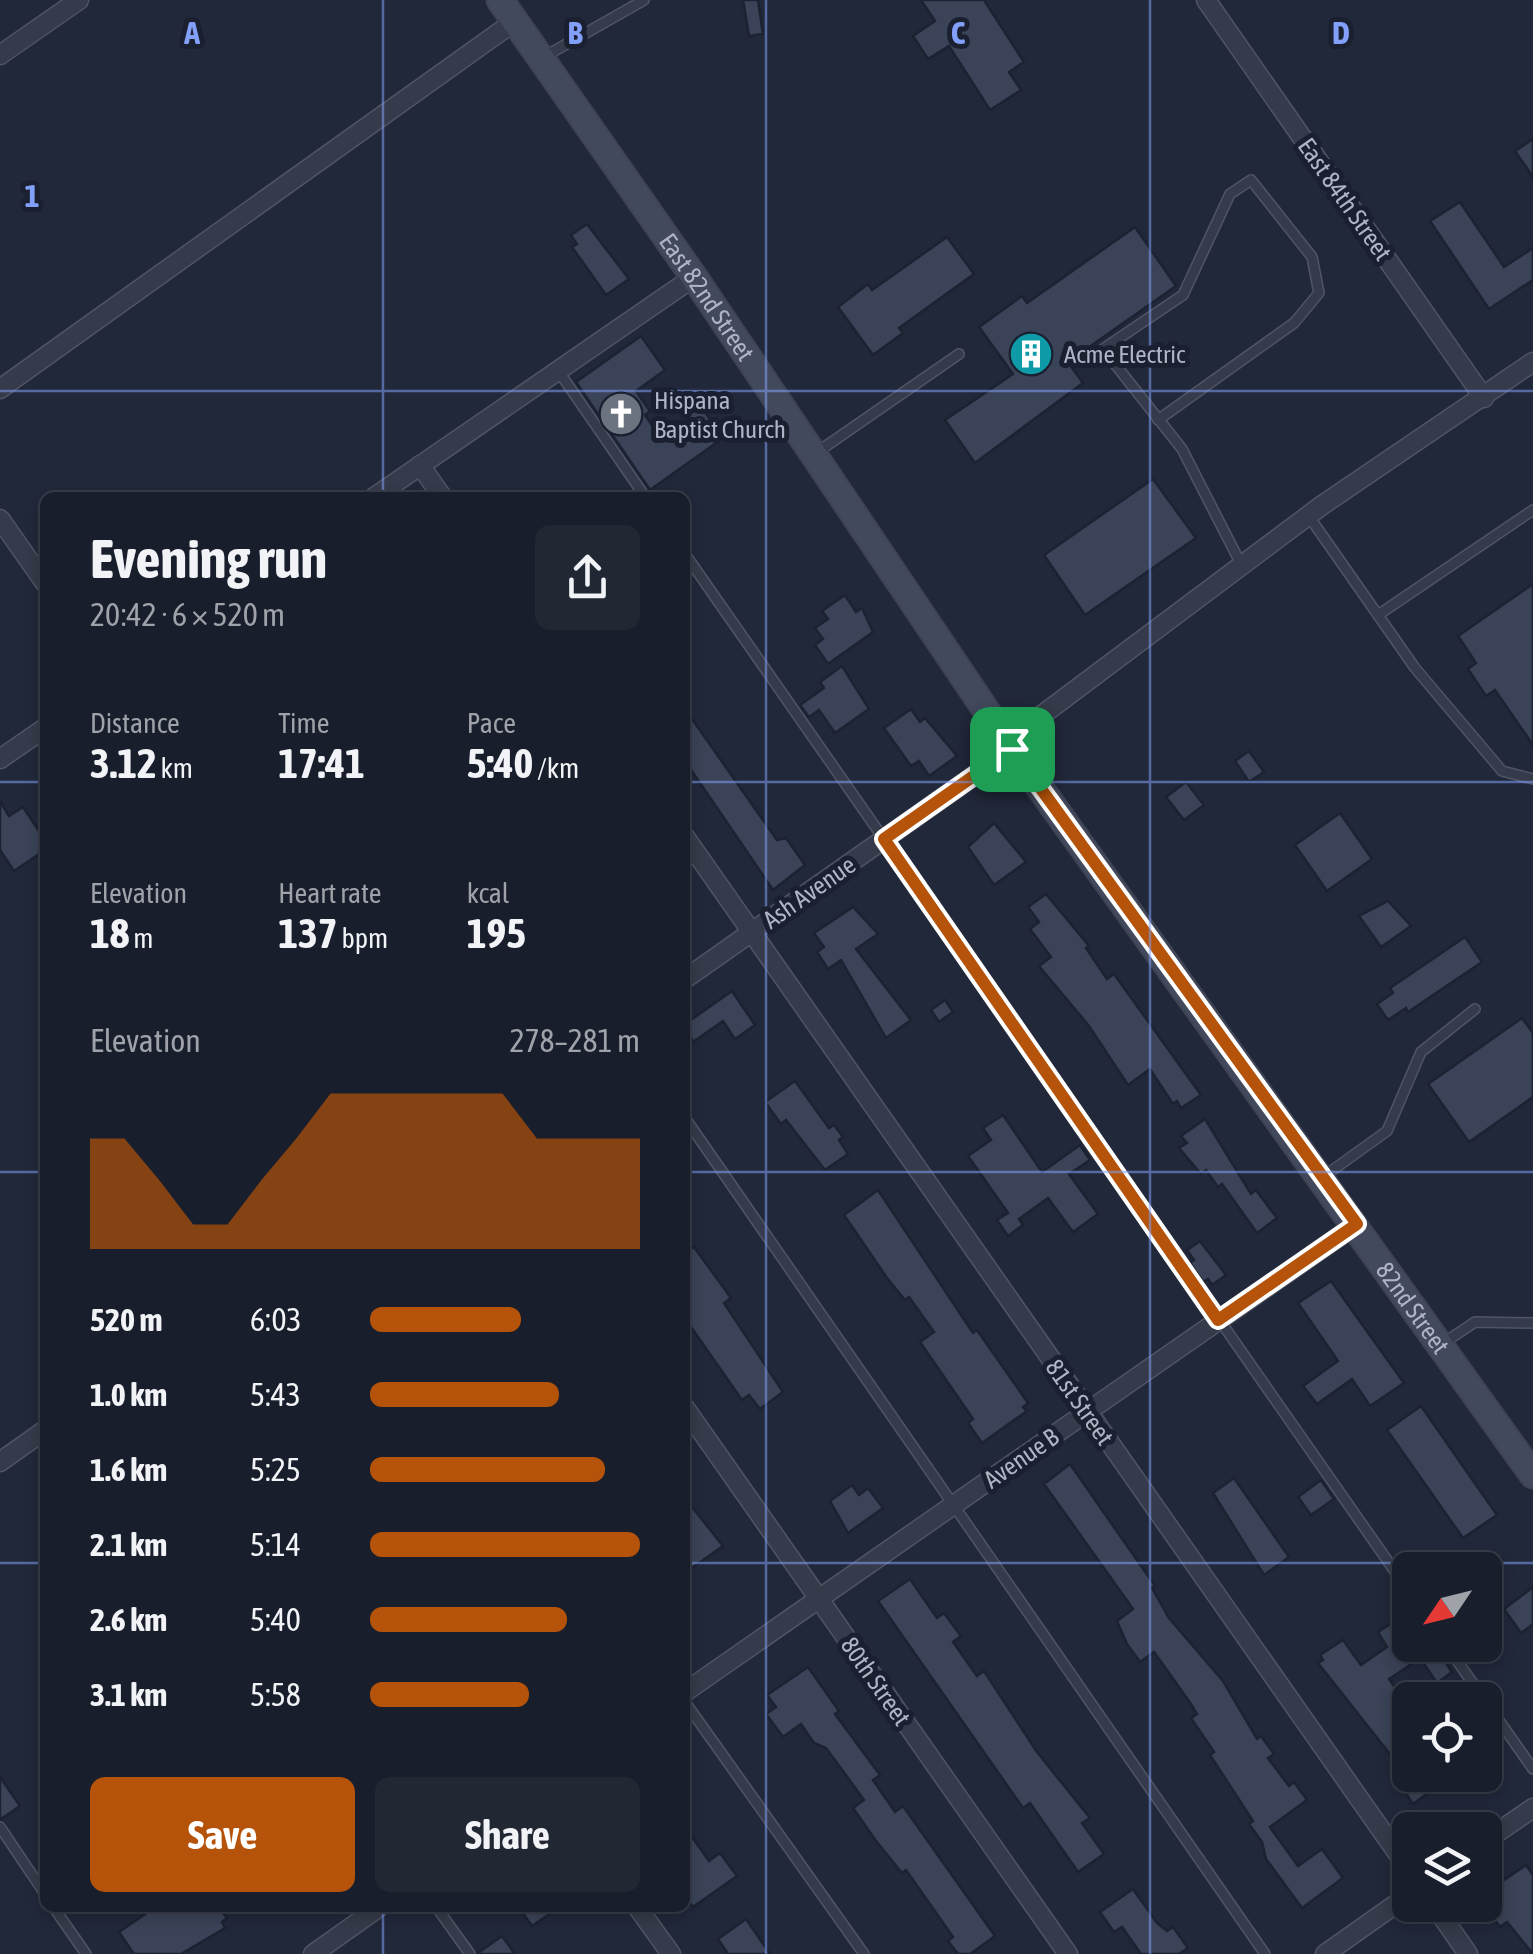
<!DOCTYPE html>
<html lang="en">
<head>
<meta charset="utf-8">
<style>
  body { margin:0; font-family:"Asap Condensed",sans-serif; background:#222734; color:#f1f3f6; height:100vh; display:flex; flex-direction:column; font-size:38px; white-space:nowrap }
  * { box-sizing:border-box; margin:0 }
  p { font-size:32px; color:#9fa2a9 }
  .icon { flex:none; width:55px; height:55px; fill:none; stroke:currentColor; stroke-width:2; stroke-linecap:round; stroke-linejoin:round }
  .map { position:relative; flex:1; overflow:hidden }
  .details { position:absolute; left:40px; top:492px; width:650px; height:1420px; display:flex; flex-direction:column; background:#191e2c; border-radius:15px; box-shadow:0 5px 15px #0003,0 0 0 2px #373c48 }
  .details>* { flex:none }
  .needle { width:65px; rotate:235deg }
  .buttons { position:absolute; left:1392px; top:1552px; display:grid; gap:20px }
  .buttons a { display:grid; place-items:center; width:110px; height:110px; border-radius:15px; background:#191e2c; box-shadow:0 5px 15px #0003,0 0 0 2px #373c48; font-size:50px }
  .pin { position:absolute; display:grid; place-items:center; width:85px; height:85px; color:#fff; margin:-42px; border-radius:20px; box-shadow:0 5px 15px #0006 }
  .round { display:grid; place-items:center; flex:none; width:105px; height:105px; border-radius:15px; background:#222734 }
  .overview { display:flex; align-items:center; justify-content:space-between; height:170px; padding:0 50px }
  h1 { font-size:55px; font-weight:700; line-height:75px }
  .figures { display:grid; grid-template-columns:repeat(3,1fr); gap:15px; height:170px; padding:10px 50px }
  .figures div { display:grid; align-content:center }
  .figures b { font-size:42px; font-weight:700 }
  .figures small { font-size:28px; font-weight:400 }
  .figures p { font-size:28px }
  .chart { height:280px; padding:20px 50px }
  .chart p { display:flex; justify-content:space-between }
  .chart svg { width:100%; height:180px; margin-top:10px; fill:#b45309; opacity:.7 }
  .primary-button { display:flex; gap:20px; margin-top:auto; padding:20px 50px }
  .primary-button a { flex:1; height:115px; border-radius:15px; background:#b45309; color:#fff; font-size:40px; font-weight:700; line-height:115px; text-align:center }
  .primary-button a+a { background:#222734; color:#f1f3f6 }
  ul { padding:0 50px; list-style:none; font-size:32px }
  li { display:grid; grid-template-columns:160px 120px 1fr; align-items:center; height:75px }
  li i { height:25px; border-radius:12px; background:#b45309 }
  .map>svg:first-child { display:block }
  .building { fill:#3a4357; stroke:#1c2231; stroke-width:2.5 }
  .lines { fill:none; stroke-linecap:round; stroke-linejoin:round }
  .lane-casing { stroke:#505565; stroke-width:12 }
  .street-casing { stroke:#505565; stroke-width:21 }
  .secondary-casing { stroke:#3e4453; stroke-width:29 }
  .lane { stroke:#353b4a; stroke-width:9 }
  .street { stroke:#353b4a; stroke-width:18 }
  .secondary { stroke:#43495d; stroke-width:25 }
  .route-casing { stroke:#fff; stroke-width:20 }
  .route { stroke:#b45309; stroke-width:12 }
  .grid { fill:none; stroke:#82a0f9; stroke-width:2.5; stroke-opacity:0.55 }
  .labels { text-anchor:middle; stroke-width:10; stroke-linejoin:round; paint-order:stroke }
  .street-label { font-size:25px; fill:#b0b5c6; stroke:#1a202f }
  .poi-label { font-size:25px; fill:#b0b5c6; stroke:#1a202f; text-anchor:start }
  .grid-label { font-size:32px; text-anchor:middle; font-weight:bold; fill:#82a0f9; stroke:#1a202f; stroke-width:10; stroke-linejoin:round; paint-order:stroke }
</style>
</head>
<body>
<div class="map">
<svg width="1533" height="1954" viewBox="0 0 1533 1954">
  <rect width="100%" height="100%" fill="#21283a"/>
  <!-- building -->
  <g class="building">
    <path d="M743,0H758L763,34L749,36Z"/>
    <path d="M921,0H984L1024,62L1009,72L1021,90L990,110L949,46L928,59L913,36L935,21Z"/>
    <path d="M1533,139V177L1515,151Z"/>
    <path d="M1460,202L1504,267L1533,248V280L1489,309L1430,221Z"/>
    <path d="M587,224L629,279L606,295L572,247L577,244L571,235Z"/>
    <path d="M1135,227L1176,286L1068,362L1083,383L975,463L945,420L1013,374L979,327L1022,296L1027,303Z"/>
    <path d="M947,237L974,274L899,328L903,333L873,355L838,307L868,284L872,290Z"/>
    <path d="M641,336L665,370L636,391L650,411L645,415L662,440L690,420L684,411L697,401L723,438L650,490L576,382Z"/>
    <path d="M1153,479L1196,538L1085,615L1044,555Z"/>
    <path d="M1533,584V745L1495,690L1486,696L1468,669L1476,663L1458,636Z"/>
    <path d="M845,595L856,612L862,608L873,632L828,664L815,645L823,639L815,628L828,619L822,611Z"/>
    <path d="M842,666L869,709L835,733L819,710L809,717L800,705L824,688L820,682Z"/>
    <path d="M685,709L777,840L786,838L805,865L773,890L685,761Z"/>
    <path d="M911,709L920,722L925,718L957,756L929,776L919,761L911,766L884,728Z"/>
    <path d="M1249,751L1264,772L1249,782L1235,761Z"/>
    <path d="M1186,782L1204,805L1184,820L1166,797Z"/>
    <path d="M0,801L9,816L23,807L45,840V850L14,871L0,850Z"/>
    <path d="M1340,813L1372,859L1327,891L1295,845Z"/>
    <path d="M994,823L1026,862L994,885L968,847Z"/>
    <path d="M1046,894L1089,946L1086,948L1107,979L1114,974L1201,1095L1181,1108L1177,1101L1173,1104L1150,1069L1128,1085L1089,1026L1039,966L1051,957L1030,929L1039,922L1028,907Z"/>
    <path d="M1388,901L1411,926L1381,947L1359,916Z"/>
    <path d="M853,907L878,934L856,949L911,1020L886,1038L841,960L828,969L817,952L824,947L814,933Z"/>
    <path d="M1465,937L1482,962L1408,1012L1406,1008L1388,1020L1377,1004L1393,993L1390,988Z"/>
    <path d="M732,991L755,1025L735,1039L723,1021L693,1042L685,1024Z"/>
    <path d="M945,1000L953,1012L939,1022L931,1010Z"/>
    <path d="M1522,1018L1533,1033V1097L1469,1142L1428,1084Z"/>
    <path d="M795,1081L829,1128L834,1125L843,1137L839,1140L848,1154L825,1170L786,1120L781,1124L765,1102Z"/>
    <path d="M1003,1115L1042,1172L1080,1145L1090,1160L1069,1174L1098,1214L1073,1232L1048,1198L1019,1219L1023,1225L1008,1236L997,1220L1008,1213L968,1156L991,1140L983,1128Z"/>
    <path d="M1205,1119L1251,1194L1256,1190L1277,1218L1257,1233L1222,1184L1218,1187L1206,1170L1201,1174L1179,1148L1187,1143L1181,1136Z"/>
    <path d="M878,1190L973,1333L977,1330L1028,1403L1023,1407L1027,1411L982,1443L968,1423L973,1419L920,1342L934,1332L909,1297L905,1300L887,1278L844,1215Z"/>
    <path d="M1200,1241L1226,1275L1212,1285L1208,1279L1203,1282L1190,1263L1194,1260L1187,1250Z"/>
    <path d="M694,1247L731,1298L724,1303L783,1392L760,1409L749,1395L742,1400L691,1327L685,1332V1253Z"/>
    <path d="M1331,1281L1404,1383L1370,1406L1352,1379L1317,1404L1303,1386L1338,1361L1298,1303Z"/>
    <path d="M1421,1406L1497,1515L1463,1538L1387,1430Z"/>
    <path d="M1070,1464L1155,1586L1152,1588L1169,1618L1223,1681L1257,1739L1261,1736L1274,1754L1268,1758L1289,1786L1294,1782L1307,1800L1270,1827L1298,1866L1322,1849L1343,1878L1302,1908L1266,1859L1262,1842L1249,1824L1253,1821L1210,1755L1214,1752L1191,1718L1197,1714L1191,1704L1154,1652L1140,1662L1127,1644L1117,1621L1133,1609L1044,1484Z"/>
    <path d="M1234,1478L1289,1557L1264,1575L1213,1493Z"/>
    <path d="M1321,1480L1334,1499L1311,1515L1298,1497Z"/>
    <path d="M852,1485L859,1495L868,1488L883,1508L848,1533L830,1501Z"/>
    <path d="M685,1498L723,1546L685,1573Z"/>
    <path d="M910,1579L937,1618L944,1613L961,1636L953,1642L977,1676L984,1671L1037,1752L1090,1818L1082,1823L1104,1854L1078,1872L1030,1803L1023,1808L878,1601Z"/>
    <path d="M1533,1587V1624L1521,1633L1504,1609Z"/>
    <path d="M1397,1620L1422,1657L1389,1679L1410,1709V1775H1453L1413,1804L1401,1786L1408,1781L1393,1758L1318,1663L1323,1660L1320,1655L1343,1640L1361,1665L1387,1647L1378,1632Z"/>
    <path d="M1439,1653L1452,1672L1437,1683L1424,1664Z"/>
    <path d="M808,1667L839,1711L835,1714L880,1775L873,1780L895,1812L903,1806L995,1936L970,1954H958L948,1941L953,1937L906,1870L902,1873L876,1841L853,1808L864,1800L826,1748L814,1743L801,1724L783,1737L766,1714L776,1707L767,1695Z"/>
    <path d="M0,1777L20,1806L1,1819H0Z"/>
    <path d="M685,1827L709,1861L720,1853L737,1876L693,1907L685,1896Z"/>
    <path d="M1526,1865L1533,1875V1954L1507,1922L1500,1927L1485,1906V1893Z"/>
    <path d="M1133,1889L1157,1923L1167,1931L1173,1927L1188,1948L1179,1954H1141L1122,1927L1114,1932L1100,1912Z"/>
    <path d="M154,1908H219L227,1918L222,1922L225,1928L181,1954H134L119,1932Z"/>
    <path d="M519,1908H558L532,1926Z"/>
    <path d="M746,1919L770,1954H728L718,1939Z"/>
    <path d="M502,1936L515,1954H478V1953Z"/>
  </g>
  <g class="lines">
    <!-- lane casing -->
    <g class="lane-casing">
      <g id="lane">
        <path d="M542,58L644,0"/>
        <path d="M557,369L646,498"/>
        <path d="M1158,420L1294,323L1319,293L1312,257L1251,180L1230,194L1183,295L1103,349L1182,449L1242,566"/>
        <path d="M816,453L959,354"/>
        <path d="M1308,515L1415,668L1502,771L1533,779"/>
        <path d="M685,554L1410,1593"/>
        <path d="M1378,615L1533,510"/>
        <path d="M685,1118L1265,1954"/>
        <path d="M1323,1177L1387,1131L1421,1052L1475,1009"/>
        <path d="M1442,1344L1475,1322L1533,1323"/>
        <path d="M1446,1645L1533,1769"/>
        <path d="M685,1702L864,1954"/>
        <path d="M0,1827L45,1894"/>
        <path d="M54,1908L86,1954"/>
        <path d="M437,1908L470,1954"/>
      </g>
    </g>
    <!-- street casing -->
    <g class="street-casing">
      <g id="street">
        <path d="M1206,0L1484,398"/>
        <path d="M0,55L79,0"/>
        <path d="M0,389L515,21"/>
        <path d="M420,465L443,498"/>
        <path d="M373,498L694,277"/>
        <path d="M0,519L45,583"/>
        <path d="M0,759L45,728"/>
        <path d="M685,837L1410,1871"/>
        <path d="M685,979L1012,749L1034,721L1321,506L1533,362"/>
        <path d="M685,1408L1068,1954"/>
        <path d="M0,1462L45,1430"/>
        <path d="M685,1692L1357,1224"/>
        <path d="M1485,1841L1533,1808"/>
        <path d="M1434,1905L1468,1954"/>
        <path d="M638,1908L671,1954"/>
        <path d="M313,1954L378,1908"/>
        <path d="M1325,1954L1410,1894"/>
      </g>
    </g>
    <!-- secondary casing -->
    <g class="secondary-casing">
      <g id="secondary">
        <path id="s1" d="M500,0L694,277L1012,749L1533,1475"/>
      </g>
    </g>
    <!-- lane -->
    <use href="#lane" class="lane"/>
    <!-- street -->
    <use href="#street" class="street"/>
    <!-- secondary -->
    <use href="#secondary" class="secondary"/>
  </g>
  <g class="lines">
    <!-- route casing -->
    <g class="route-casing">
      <path id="route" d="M1012,749L1357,1224L1218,1320L884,839Z"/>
    </g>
    <!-- route -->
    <use href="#route" class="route"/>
  </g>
  <!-- grid -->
  <path class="grid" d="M383,0V498M766,0V1954M1150,0V1954M0,391H1533M0,782H45M685,782H1533M0,1172H45M685,1172H1533M0,1563H45M685,1563H1533M383,1908V1954"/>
  <!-- icons -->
  <defs>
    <g id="building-disc" transform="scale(2.25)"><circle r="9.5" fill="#0f9aa8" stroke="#1a202f"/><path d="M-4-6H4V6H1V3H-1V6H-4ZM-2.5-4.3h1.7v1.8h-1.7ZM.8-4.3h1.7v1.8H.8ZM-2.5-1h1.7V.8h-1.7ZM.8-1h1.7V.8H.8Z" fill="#fff"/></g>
    <g id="church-disc" transform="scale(2.25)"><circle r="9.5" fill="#6b7280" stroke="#1a202f"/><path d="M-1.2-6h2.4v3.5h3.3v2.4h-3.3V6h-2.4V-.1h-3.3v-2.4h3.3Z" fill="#fff"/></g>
  </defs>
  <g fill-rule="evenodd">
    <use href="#building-disc" x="1031" y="354"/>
    <use href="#church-disc" x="621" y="414"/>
  </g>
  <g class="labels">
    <!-- street labels -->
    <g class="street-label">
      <text transform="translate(1345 199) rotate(55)" y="9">East 84th Street</text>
      <text dy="9" stroke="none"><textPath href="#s1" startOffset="362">East 82nd Street</textPath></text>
      <text transform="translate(809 892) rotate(-35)" y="9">Ash Avenue</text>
      <text dy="9" stroke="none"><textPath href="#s1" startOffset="1595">82nd Street</textPath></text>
      <text transform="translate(1080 1402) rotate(55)" y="9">81st Street</text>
      <text transform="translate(1021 1458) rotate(-35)" y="9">Avenue B</text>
      <text transform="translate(876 1681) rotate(55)" y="9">80th Street</text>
    </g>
    <!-- poi labels -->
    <g class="poi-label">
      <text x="1064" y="363">Acme Electric</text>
      <text x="654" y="409">Hispana<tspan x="654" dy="29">Baptist Church</tspan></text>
    </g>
  </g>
  <g class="grid-label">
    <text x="192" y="44">A</text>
    <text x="575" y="44">B</text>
    <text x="958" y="44">C</text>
    <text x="1341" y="44">D</text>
    <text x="32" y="207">1</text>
  </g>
</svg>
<div class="buttons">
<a><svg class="needle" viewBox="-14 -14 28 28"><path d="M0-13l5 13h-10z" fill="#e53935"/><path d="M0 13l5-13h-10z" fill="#9fa2a9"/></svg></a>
<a><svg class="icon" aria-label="locate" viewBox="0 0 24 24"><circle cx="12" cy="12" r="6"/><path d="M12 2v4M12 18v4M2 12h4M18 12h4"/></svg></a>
<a><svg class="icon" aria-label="layers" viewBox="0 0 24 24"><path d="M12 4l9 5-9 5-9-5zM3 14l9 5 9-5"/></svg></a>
</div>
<div class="pin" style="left:1012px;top:749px;background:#1e9e55"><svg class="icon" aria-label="arrive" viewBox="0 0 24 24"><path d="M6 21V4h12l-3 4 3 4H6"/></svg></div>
<section class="details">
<div class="overview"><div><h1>Evening run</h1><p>20:42 · 6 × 520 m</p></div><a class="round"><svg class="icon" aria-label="share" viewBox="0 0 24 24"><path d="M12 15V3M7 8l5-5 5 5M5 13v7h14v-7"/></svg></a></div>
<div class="figures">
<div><p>Distance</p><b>3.12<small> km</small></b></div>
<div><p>Time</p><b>17:41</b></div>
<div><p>Pace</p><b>5:40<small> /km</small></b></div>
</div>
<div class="figures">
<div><p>Elevation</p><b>18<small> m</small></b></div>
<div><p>Heart rate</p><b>137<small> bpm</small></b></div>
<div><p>kcal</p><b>195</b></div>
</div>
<div class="chart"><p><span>Elevation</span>278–281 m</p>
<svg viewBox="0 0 160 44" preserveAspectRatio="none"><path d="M0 44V17L10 17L20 27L30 38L40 38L50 27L60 17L70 6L80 6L90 6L100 6L110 6L120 6L130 17L140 17L150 17L160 17V44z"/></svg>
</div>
<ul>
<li><b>520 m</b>6:03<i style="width:56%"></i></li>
<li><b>1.0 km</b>5:43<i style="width:70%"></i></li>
<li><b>1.6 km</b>5:25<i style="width:87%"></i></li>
<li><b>2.1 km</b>5:14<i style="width:100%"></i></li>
<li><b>2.6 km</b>5:40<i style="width:73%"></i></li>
<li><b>3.1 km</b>5:58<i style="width:59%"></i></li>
</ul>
<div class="primary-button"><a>Save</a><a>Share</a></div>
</section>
</div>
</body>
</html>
